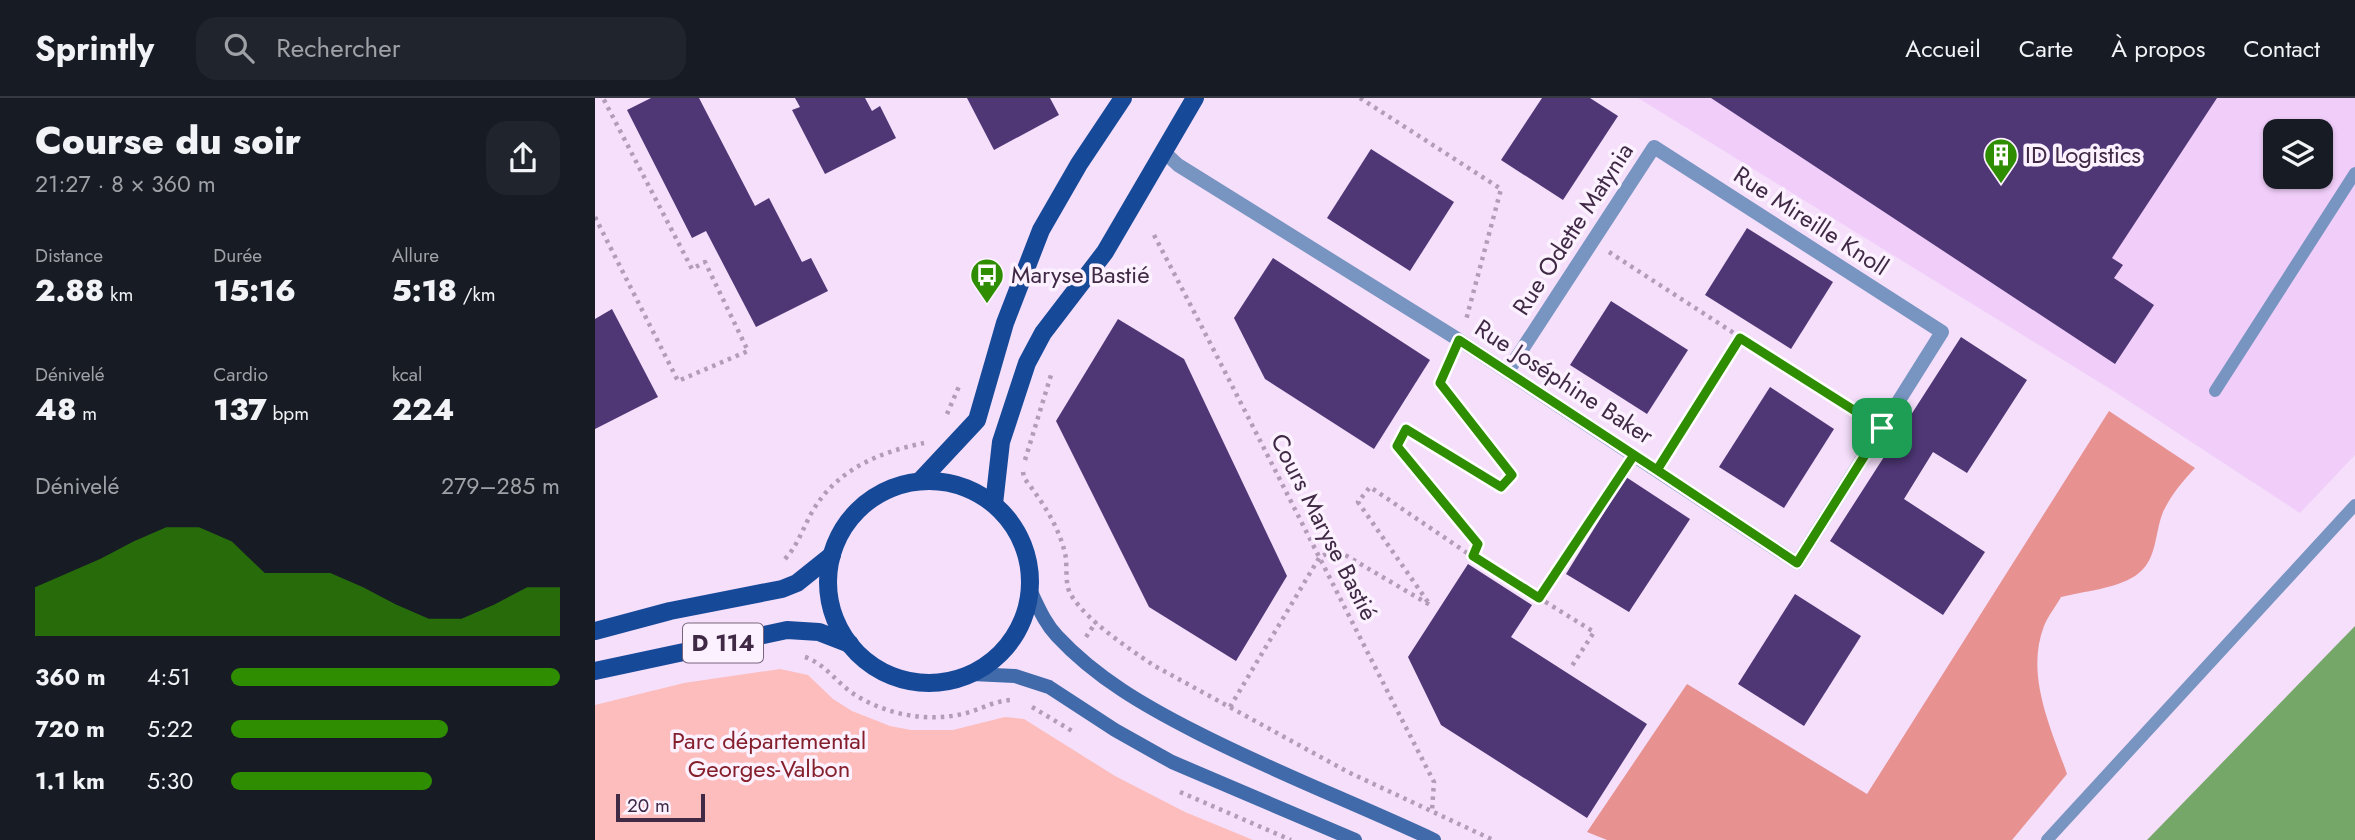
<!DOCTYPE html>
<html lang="fr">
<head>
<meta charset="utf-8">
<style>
  body { margin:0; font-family:Jost,sans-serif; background:#20242c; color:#f1f3f6; height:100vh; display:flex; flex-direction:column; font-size:26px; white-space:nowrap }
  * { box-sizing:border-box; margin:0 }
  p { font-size:23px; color:#9ea1a6 }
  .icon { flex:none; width:38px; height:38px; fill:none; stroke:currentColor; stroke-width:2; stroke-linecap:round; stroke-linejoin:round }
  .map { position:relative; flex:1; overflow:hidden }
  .details { display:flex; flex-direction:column; background:#171b24; width:595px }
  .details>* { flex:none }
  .controls { position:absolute; left:1668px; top:21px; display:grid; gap:14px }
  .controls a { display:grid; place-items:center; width:70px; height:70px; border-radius:14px; background:#171b24; box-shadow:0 2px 5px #0004; font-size:35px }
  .scale { position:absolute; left:21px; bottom:18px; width:89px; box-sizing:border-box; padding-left:7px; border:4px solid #3f2944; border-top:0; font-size:19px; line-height:24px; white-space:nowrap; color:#3f2944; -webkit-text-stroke:5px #fcf1ff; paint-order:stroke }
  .pin { position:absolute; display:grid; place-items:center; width:60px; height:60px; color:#fff; margin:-30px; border-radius:14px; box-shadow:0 4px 10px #0006 }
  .round { display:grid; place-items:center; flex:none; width:74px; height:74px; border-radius:21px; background:#20242c }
  .headline { display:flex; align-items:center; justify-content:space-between; height:119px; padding:0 35px }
  h1 { font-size:38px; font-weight:800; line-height:52px }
  .figures { display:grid; grid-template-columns:repeat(3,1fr); gap:10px; height:119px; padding:7px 35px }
  .figures div { display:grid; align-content:center }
  .figures b { font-size:30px; font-weight:800 }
  .figures small { font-size:19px; font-weight:400 }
  .figures p { font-size:19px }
  .chart { height:196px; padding:14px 35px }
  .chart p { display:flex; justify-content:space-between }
  .chart svg { width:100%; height:126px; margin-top:7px; fill:#2e8d00; opacity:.7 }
  ul { padding:0 35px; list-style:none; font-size:23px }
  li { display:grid; grid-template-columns:112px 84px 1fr; align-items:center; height:52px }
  li i { height:18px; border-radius:9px; background:#2e8d00 }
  header { display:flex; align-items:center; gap:42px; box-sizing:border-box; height:98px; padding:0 35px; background:#171b24; border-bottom:2px solid #363941 }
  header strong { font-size:33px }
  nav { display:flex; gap:38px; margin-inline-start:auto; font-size:24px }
  .search { width:490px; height:63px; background:#20242c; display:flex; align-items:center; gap:18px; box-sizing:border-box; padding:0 24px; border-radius:21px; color:#9ea1a6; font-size:26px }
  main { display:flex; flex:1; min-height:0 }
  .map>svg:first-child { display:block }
  .built { fill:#f1cefa; fill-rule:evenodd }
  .green { fill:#fcbdbc }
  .forest { fill:#e79191 }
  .water { fill:#75a868 }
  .building { fill:#4f3776 }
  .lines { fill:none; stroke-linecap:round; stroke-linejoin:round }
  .path { stroke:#b29cb8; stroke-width:4.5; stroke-dasharray:3.5 5; stroke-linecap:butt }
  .service { stroke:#7894c1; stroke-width:12 }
  .minor { stroke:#7894c1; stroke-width:14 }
  .secondary { stroke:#416aaa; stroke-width:14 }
  .primary { stroke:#174999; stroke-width:18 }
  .route-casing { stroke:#fff; stroke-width:14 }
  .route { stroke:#2e8d00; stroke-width:9 }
  .labels { text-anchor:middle; stroke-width:7; stroke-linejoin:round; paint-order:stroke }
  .shield { fill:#fcf1ff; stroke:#78657c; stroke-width:2 }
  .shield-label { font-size:23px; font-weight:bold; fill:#3f2944 }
  .poi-label { font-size:24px; fill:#3f2944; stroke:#fcf1ff; text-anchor:start }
  .street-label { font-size:24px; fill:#3f2944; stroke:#fcf1ff }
  .park-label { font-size:24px; fill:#841f2b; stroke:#fcf1ff }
</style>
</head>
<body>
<header>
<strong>Sprintly</strong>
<div class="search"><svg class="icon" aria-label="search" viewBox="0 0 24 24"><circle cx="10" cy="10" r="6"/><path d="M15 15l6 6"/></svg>Rechercher</div>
<nav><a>Accueil</a><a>Carte</a><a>À propos</a><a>Contact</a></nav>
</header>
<main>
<section class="details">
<div class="headline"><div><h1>Course du soir</h1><p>21:27 · 8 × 360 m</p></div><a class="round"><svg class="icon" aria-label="share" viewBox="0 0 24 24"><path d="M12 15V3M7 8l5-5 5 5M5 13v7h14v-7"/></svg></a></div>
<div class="figures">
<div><p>Distance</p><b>2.88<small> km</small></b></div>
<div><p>Durée</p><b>15:16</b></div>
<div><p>Allure</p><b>5:18<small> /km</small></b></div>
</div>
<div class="figures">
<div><p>Dénivelé</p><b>48<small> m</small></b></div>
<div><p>Cardio</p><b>137<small> bpm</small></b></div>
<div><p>kcal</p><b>224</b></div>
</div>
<div class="chart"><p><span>Dénivelé</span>279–285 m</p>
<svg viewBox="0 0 160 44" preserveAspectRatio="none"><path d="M0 44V27L10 22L20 17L30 11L40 6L50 6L60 11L70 22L80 22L90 22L100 27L110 33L120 38L130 38L140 33L150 27L160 27V44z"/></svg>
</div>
<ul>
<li><b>360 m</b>4:51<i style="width:100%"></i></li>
<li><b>720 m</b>5:22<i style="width:66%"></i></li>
<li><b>1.1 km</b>5:30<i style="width:61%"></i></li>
</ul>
</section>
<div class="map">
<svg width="1760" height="742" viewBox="0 0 1760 742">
  <rect width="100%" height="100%" fill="#f5dffb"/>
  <!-- built -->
  <path class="built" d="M1043,0H1760V357L1705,415L1520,294ZM1680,33H1726V79H1680Z"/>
  <!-- green -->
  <path class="green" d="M185,571L213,577L238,601L257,613L295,628L316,632H358L410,619L429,621L520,678L590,714L658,742H0V607L89,585Z"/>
  <!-- forest -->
  <path class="forest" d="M1514,313L1600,370C1587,384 1576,397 1568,414C1559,436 1563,463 1540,478C1519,491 1490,493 1466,499C1461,508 1453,518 1449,528C1430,577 1456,630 1472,676L1417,742H1012L992,734L1092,586L1272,696Z"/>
  <!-- water -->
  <path class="water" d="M1760,528V742H1552Z"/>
  <!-- building -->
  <g class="building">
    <path d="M56,0H104L160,108L174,100L207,164L216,160L233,193L161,229L111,133L97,140L32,12Z"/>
    <path d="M200,0H270L277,13L285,8L301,40L230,76L197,12L205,9Z"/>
    <path d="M372,0H455L464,17L399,52Z"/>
    <path d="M947,0H995L1023,18L968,102L906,62Z"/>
    <path d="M1116,0H1622L1517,160L1528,167L1519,180L1559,207L1520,266Z"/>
    <path d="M776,51L859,104L815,173L732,120Z"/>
    <path d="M1152,130L1238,184L1196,251L1110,197Z"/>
    <path d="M678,160L835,262L779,351L670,281L639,220Z"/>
    <path d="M1016,203L1093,252L1052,316L975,267Z"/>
    <path d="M17,211L63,299L0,331V221Z"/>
    <path d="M523,221L589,261L692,478L641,563L554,509L461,323Z"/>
    <path d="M1366,239L1432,282L1372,375L1338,354L1309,401L1390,454L1348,517L1235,443Z"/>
    <path d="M1175,289L1239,331L1189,410L1124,369Z"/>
    <path d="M1031,379L1095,421L1034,514L971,476Z"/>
    <path d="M873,466L937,507L916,539L1052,626L992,720L846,627L813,559Z"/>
    <path d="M1200,496L1266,538L1209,628L1143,586Z"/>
  </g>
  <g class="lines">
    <!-- path -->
    <g class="path">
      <path d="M765,0L906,91L871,222"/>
      <path d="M0,119L83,283L153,253L110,164L97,171L8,0"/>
      <path d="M559,137C654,318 745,502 839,684L837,712"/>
      <path d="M1014,154L1268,319"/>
      <path d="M352,316L365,286"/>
      <path d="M1073,354L1145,240"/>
      <path d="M430,362L456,277"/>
      <path d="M428,374L429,380C447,403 463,427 470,455C473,468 469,486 476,497C493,524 532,549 558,567L753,674L898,742"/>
      <path d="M878,459L999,534L975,571"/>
      <path d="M190,461C203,447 208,430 217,414C241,372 284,354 329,345"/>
      <path d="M944,500L1027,375"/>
      <path d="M491,539L501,524"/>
      <path d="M210,559C231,566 243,587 262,598C293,617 332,624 368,616C384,612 399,603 415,602"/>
      <path d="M437,609L477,633"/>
      <path d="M635,609L724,460L740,451L835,507L763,404L775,389L878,459L883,446L802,348L811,331L906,389L917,377L845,285L855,262"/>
      <path d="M585,694L696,742"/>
    </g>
    <!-- service -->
    <g class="service">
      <path d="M1620,293L1760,75"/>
      <path d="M1452,742L1760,407"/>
    </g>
    <!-- minor -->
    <path class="minor" d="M568,53L583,67L864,242L1202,465L1347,234L1059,49L913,273"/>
    <!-- secondary -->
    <g class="secondary">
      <path d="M435,492C443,508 449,524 462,538C501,580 550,608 601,634C679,674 760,705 839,742"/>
      <path d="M377,576L420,578L454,589L520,632L577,664L760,742"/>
    </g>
    <!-- primary -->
    <g class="primary">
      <path d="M325,383L382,322L410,225L446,132L484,66L528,0"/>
      <circle cx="334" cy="484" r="101"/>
      <path d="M399,406L406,344L432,265L448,235L510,154L600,0"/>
      <path d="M0,533L75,513L187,491L202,485L237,457"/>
      <path d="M0,573L192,532L224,534L255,546"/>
    </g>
  </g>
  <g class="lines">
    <!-- route casing -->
    <g class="route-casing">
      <path id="route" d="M1287,330L1145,240L1062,372L1039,357L944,500L878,458L883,446L802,348L811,331L906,389L917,377L845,285L864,242C930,285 996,328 1062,372L1202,465L1287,330"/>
    </g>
    <!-- route -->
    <use href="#route" class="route"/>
  </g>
  <!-- icons -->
  <defs>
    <g id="building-pin" transform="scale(1.75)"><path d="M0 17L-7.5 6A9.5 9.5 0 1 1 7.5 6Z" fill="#2e8d00" stroke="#fcf1ff"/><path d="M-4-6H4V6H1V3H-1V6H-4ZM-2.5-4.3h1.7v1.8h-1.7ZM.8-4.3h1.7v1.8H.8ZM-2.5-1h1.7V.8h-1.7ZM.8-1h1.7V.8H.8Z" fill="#fff"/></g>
    <g id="bus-pin" transform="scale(1.75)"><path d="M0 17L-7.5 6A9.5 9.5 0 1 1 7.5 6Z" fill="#2e8d00" stroke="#fcf1ff"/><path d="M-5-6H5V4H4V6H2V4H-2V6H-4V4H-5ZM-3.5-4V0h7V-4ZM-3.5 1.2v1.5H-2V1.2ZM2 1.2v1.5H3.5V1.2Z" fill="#fff"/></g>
  </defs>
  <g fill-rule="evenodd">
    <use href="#building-pin" x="1406" y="57"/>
    <use href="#bus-pin" x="392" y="177"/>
  </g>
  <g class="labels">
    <!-- shield labels -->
    <rect class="shield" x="88" y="525.5" width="80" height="39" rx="5"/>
    <g class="shield-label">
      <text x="128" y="553">D 114</text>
    </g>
    <!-- poi labels -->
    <g class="poi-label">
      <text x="1430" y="65">ID Logistics</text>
      <text x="416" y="185">Maryse Bastié</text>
    </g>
    <!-- street labels -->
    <g class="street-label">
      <text transform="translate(1216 123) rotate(33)" y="8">Rue Mireille Knoll</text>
      <text transform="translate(978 131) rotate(-57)" y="8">Rue Odette Matynia</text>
      <text transform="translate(969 284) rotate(33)" y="8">Rue Joséphine Baker</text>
      <text transform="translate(729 429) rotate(63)" y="8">Cours Maryse Bastié</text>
    </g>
    <!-- park labels -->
    <g class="park-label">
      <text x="174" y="651">Parc départemental<tspan x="174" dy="28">Georges-Valbon</tspan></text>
    </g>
  </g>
</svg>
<div class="controls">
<a><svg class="icon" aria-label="layers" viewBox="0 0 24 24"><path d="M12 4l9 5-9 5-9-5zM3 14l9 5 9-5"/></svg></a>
</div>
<div class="scale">20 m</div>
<div class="pin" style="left:1287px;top:330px;background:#1e9e55"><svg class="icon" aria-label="arrive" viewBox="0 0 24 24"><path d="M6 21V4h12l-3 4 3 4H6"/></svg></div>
</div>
</main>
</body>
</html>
